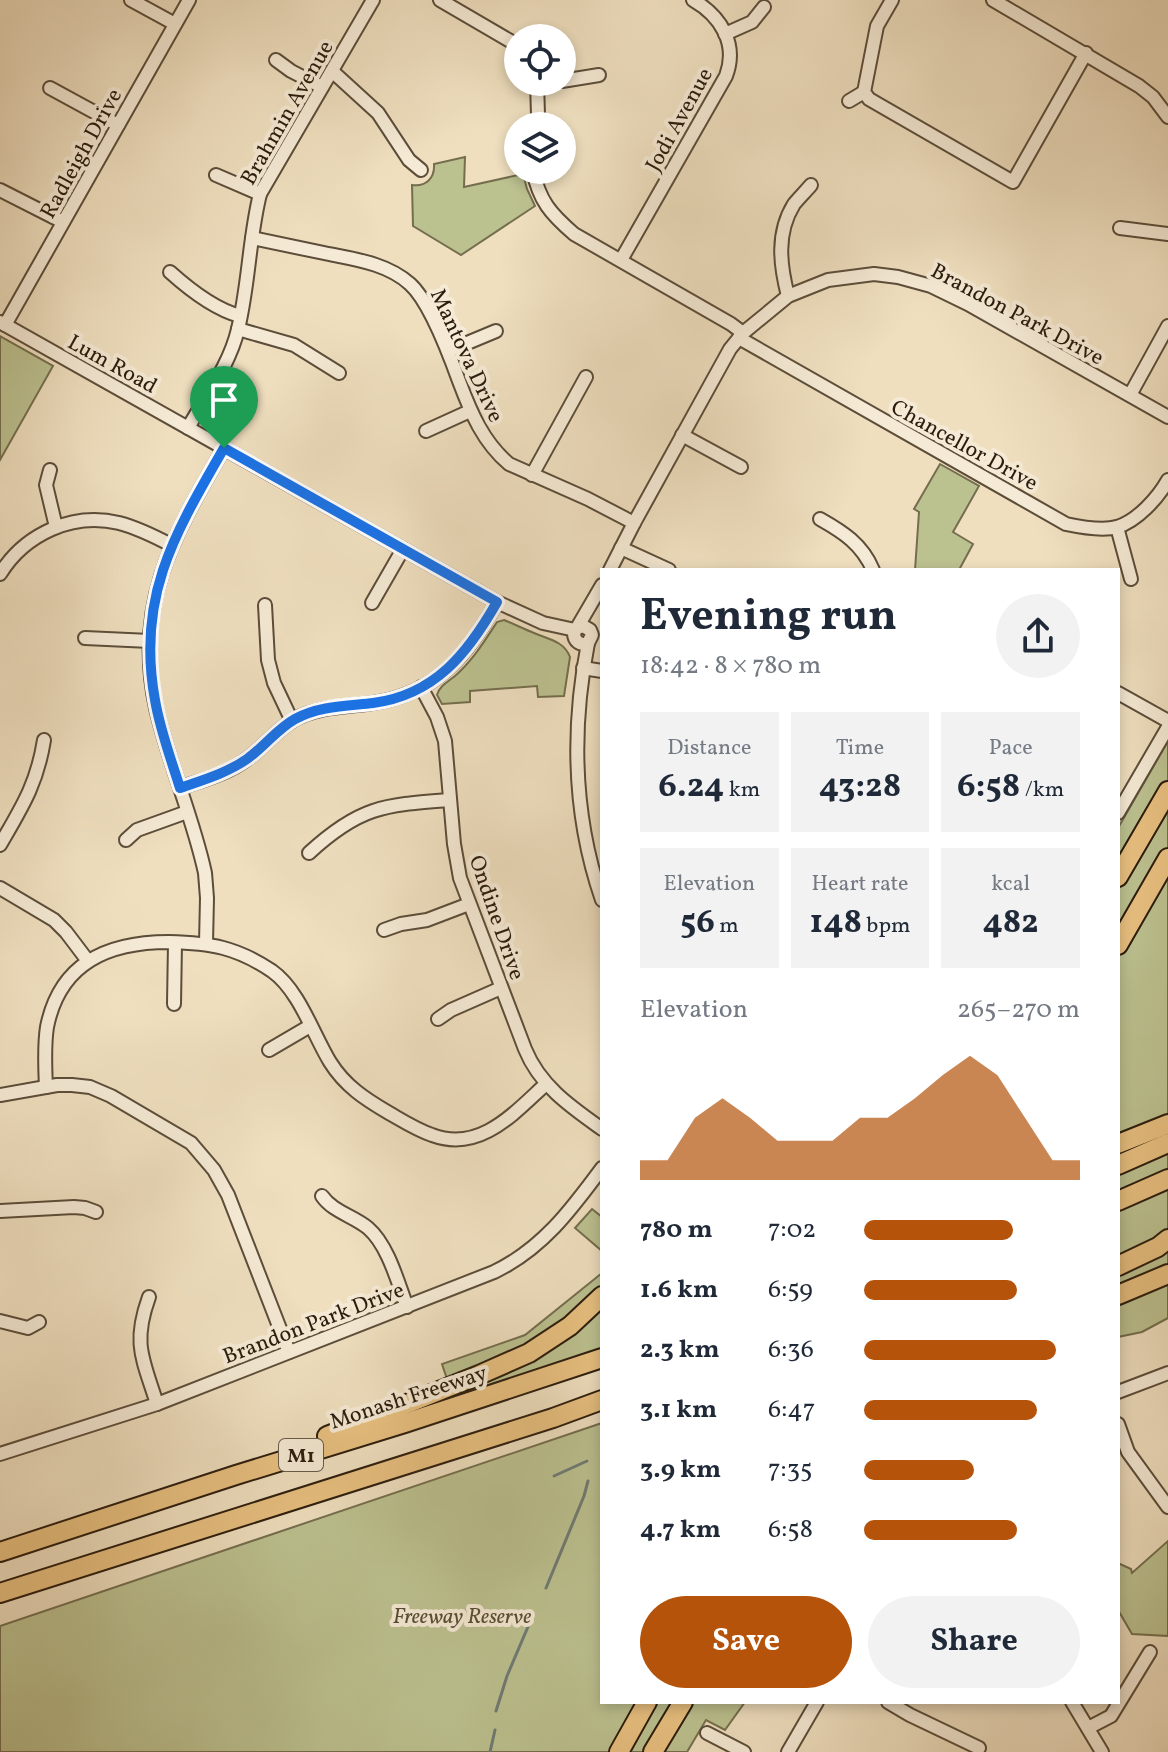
<!DOCTYPE html>
<html lang="en">
<head>
<meta charset="utf-8">
<style>
  body { margin:0; font-family:Vollkorn,serif; background:#f2f2f3; color:#1f2937; height:100vh; display:flex; flex-direction:column; font-size:30px; white-space:nowrap }
  * { box-sizing:border-box; margin:0 }
  p { font-size:26px; color:#747a83 }
  .icon { flex:none; width:44px; height:44px; fill:none; stroke:currentColor; stroke-width:2; stroke-linecap:round; stroke-linejoin:round }
  .map { position:relative; flex:1; overflow:hidden }
  .sheet { position:absolute; left:600px; top:568px; width:520px; height:1136px; display:flex; flex-direction:column; background:#fff; border-radius:0px; box-shadow:0 4px 12px #0003 }
  .sheet>* { flex:none }
  .fabs { position:absolute; left:504px; top:24px; display:grid; gap:16px }
  .fabs a { display:grid; place-items:center; width:72px; height:72px; border-radius:50%; background:#fff; box-shadow:0 4px 12px #0003; font-size:40px }
  .pin { position:absolute; display:grid; place-items:center; width:68px; height:68px; color:#fff; margin:-82px -34px; border-radius:50% 50% 50% 0; rotate:-45deg; box-shadow:0 0 8px #0007 }
  .pin .icon { rotate:45deg }
  .round { display:grid; place-items:center; flex:none; width:84px; height:84px; border-radius:42px; background:#f2f2f3 }
  .overview { display:flex; align-items:center; justify-content:space-between; height:136px; padding:0 40px }
  h1 { font-size:44px; font-weight:700; line-height:60px }
  .metrics { display:grid; grid-template-columns:repeat(3,1fr); gap:12px; height:136px; padding:8px 40px }
  .metrics div { display:grid; align-content:center; border-radius:0px; background:#f2f2f3; text-align:center }
  .metrics b { font-size:34px; font-weight:700 }
  .metrics small { font-size:22px; font-weight:400 }
  .metrics p { font-size:22px }
  .chart { height:224px; padding:16px 40px }
  .chart p { display:flex; justify-content:space-between }
  .chart svg { width:100%; height:144px; margin-top:8px; fill:#b45309; opacity:.7 }
  .cta { display:flex; gap:16px; margin-top:auto; padding:16px 40px }
  .cta a { flex:1; height:92px; border-radius:48px; background:#b45309; color:#fff; font-size:32px; font-weight:700; line-height:92px; text-align:center }
  .cta a+a { background:#f2f2f3; color:#1f2937 }
  ul { padding:0 40px; list-style:none; font-size:26px }
  li { display:grid; grid-template-columns:128px 96px 1fr; align-items:center; height:60px }
  li i { height:20px; border-radius:10px; background:#b45309 }
  .map>svg:first-child { display:block }
  .green { fill:#bcc190; stroke:#746e4e; stroke-width:2 }
  .lines { fill:none; stroke-linecap:round; stroke-linejoin:round }
  .stream { stroke:#6f7b75; stroke-width:3 }
  .minor-casing { stroke:#5c4d3a; stroke-width:16 }
  .highway-casing { stroke:#2b1c0d; stroke-width:22 }
  .minor { stroke:#f5ead5; stroke-width:12 }
  .highway { stroke:#e8c080; stroke-width:18 }
  .route-casing { stroke:#fff; stroke-width:16 }
  .route { stroke:#1a73e8; stroke-width:10 }
  .labels { text-anchor:middle; stroke-width:8; stroke-linejoin:round; paint-order:stroke }
  .shield { fill:#f5ead5; stroke:#685a49; stroke-width:2 }
  .shield-label { font-size:20px; font-weight:bold; fill:#2b1c0d }
  .street-label { font-size:22px; fill:#2b1c0d; stroke:#f5ead5 }
  .park-label { font-size:22px; font-style:italic; fill:#564e34; stroke:#f5ead5 }
</style>
</head>
<body>
<div class="map">
<svg width="1168" height="1752" viewBox="0 0 1168 1752">
  <rect width="100%" height="100%" fill="#efdfbf"/>
  <filter id="stains"><feTurbulence type="fractalNoise" baseFrequency=".0025" numOctaves="4"/><feColorMatrix values="0 0 0 0 .2 0 0 0 0 .09 0 0 0 0 .02 0 0 0 .5 -.17"/></filter>
  <radialGradient id="worn" r=".72"><stop offset=".6" stop-color="#630" stop-opacity="0"/><stop offset="1" stop-color="#630" stop-opacity=".3"/></radialGradient>
  <!-- green -->
  <g class="green">
    <path d="M465,157L464,187L523,174L527,189L535,206L461,255L413,226L412,185C426,187 435,178 434,164Z"/>
    <path d="M0,336L53,366L0,460Z"/>
    <path d="M940,464L979,486L953,532L973,544L959,570H915L919,512L914,509Z"/>
    <path d="M504,620C514,624 524,629 534,633C548,639 564,641 570,657L564,696L538,697L537,686L470,691V702L442,704L437,695C440,685 448,682 455,676C473,660 484,642 497,622Z"/>
    <path d="M1168,741V1318L1142,1332L1118,1337V828Z"/>
    <path d="M592,1209L602,1217V1251L575,1228Z"/>
    <path d="M602,1273V1358L456,1406L442,1364L525,1335Z"/>
    <path d="M602,1423V1702H745L725,1730L706,1720L687,1752H0V1626Z"/>
    <path d="M1168,1541V1636L1132,1634L1118,1610V1563L1131,1569L1132,1573Z"/>
  </g>
  <g class="lines">
    <!-- stream -->
    <g class="stream">
      <path d="M554,1476L587,1461"/>
      <path d="M546,1588L584,1496L588,1481"/>
      <path d="M496,1711L507,1676L533,1615"/>
      <path d="M490,1752L495,1730"/>
    </g>
    <!-- minor casing -->
    <g class="minor-casing">
      <g id="minor">
        <path d="M131,0L175,24"/>
        <path d="M440,0L512,42L518,48"/>
        <path d="M892,0L877,26L864,92L869,99L1013,182L1086,53"/>
        <path d="M993,0L1139,86L1153,97L1168,117"/>
        <path d="M725,34L752,22L764,7"/>
        <path d="M276,60L291,71L322,87"/>
        <path d="M332,71L378,113L409,160L421,170"/>
        <path d="M562,81L599,75"/>
        <path d="M50,88L118,125"/>
        <path d="M849,101L864,92"/>
        <path d="M536,126L538,115L537,82"/>
        <path d="M533,170C539,201 551,214 574,234L731,324L743,333"/>
        <path d="M216,175L260,194"/>
        <path d="M0,190L63,222"/>
        <path d="M1120,228L1168,234"/>
        <path d="M252,238C276,243 300,248 324,253C353,259 387,263 410,284C429,301 450,356 459,381C471,413 483,442 509,464L588,499L634,523"/>
        <path d="M621,260L726,76C738,44 721,16 693,0"/>
        <path d="M170,272C190,290 214,309 240,316"/>
        <path d="M788,296C780,265 776,233 794,204C799,198 805,192 811,185"/>
        <path d="M0,322L497,602L543,623L575,630"/>
        <path d="M5,325L189,0"/>
        <path d="M238,329L294,345L339,373"/>
        <path d="M739,338L1066,524C1080,527 1103,531 1117,527C1137,521 1158,498 1168,480"/>
        <path d="M448,351L496,331"/>
        <path d="M1130,395L1168,326"/>
        <path d="M188,428C206,396 230,364 238,329C249,284 249,238 260,194L373,0"/>
        <path d="M426,431L470,411"/>
        <path d="M682,435L741,467"/>
        <path d="M50,470L46,485L56,527"/>
        <path d="M532,475L586,377"/>
        <path d="M820,519C843,532 862,544 873,570"/>
        <path d="M1117,527L1131,579"/>
        <path d="M621,548L669,570"/>
        <path d="M610,570L634,523L730,349L743,333L788,296L828,280L874,274L898,277L931,286L968,304L1168,417"/>
        <path d="M0,574C25,534 72,512 119,523C138,528 154,536 171,545"/>
        <path d="M372,603L403,549"/>
        <path d="M265,605L268,660L274,683L292,721"/>
        <path d="M577,628L583,626L590,630L592,635L588,643C580,646 574,641 574,633L602,585"/>
        <path d="M85,638L150,641"/>
        <path d="M588,643C571,730 573,816 602,900"/>
        <path d="M583,668L602,671"/>
        <path d="M421,687L437,717L445,741L454,844L460,878L525,1049C540,1086 571,1107 602,1129"/>
        <path d="M1118,693L1168,721"/>
        <path d="M180,788C203,780 227,774 247,759C264,747 277,729 295,719C320,706 346,707 373,703C436,694 468,654 497,602"/>
        <path d="M1118,813L1168,727"/>
        <path d="M126,840L137,830L187,812"/>
        <path d="M0,845C22,807 37,784 44,740"/>
        <path d="M309,853C360,806 384,805 450,800"/>
        <path d="M0,888L54,920L66,932L88,961"/>
        <path d="M384,930L401,924L427,920L469,904"/>
        <path d="M206,943L207,898L205,873C193,817 169,764 156,708C133,603 174,535 224,448"/>
        <path d="M174,1004L175,943"/>
        <path d="M438,1019L451,1010L501,988"/>
        <path d="M269,1050L310,1026"/>
        <path d="M46,1087C45,1067 44,1046 47,1027C60,962 109,942 169,942C211,943 236,947 272,971C299,990 313,1034 330,1062C345,1086 365,1099 389,1113C403,1121 417,1130 432,1135C480,1153 514,1113 546,1084"/>
        <path d="M0,1095L57,1085H72L90,1087L111,1096L191,1143L214,1170L228,1195L289,1352"/>
        <path d="M322,1196C333,1212 354,1216 368,1228C388,1245 398,1283 407,1307"/>
        <path d="M0,1211L74,1207L85,1208L96,1212"/>
        <path d="M149,1297C132,1344 143,1359 157,1404"/>
        <path d="M0,1321L28,1328L39,1322"/>
        <path d="M1118,1392L1168,1373"/>
        <path d="M1118,1424L1128,1452L1168,1507"/>
        <path d="M0,1454L157,1404L494,1272C542,1249 571,1210 602,1168"/>
        <path d="M888,1702L910,1715L979,1748"/>
        <path d="M1072,1702L1102,1752"/>
        <path d="M1088,1728L1111,1716L1150,1652"/>
        <path d="M707,1733L744,1752"/>
        <path d="M788,1752L817,1702"/>
      </g>
    </g>
    <!-- highway casing -->
    <g class="highway-casing">
      <g id="highway">
        <path d="M1118,877L1168,791"/>
        <path d="M1118,945L1168,858"/>
        <path d="M1118,1144L1168,1124"/>
        <path d="M1118,1165L1168,1143"/>
        <path d="M1118,1201L1168,1179"/>
        <path d="M1118,1266L1158,1247L1168,1239"/>
        <path d="M1118,1295L1168,1274"/>
        <path d="M327,1436L479,1375L529,1353L570,1326L602,1296"/>
        <path d="M0,1552L236,1475L405,1423L602,1358"/>
        <path d="M0,1593L553,1418L602,1400"/>
        <path d="M619,1752L647,1702"/>
        <path d="M653,1752L683,1702"/>
      </g>
    </g>
    <!-- minor -->
    <use href="#minor" class="minor"/>
    <!-- highway -->
    <use href="#highway" class="highway"/>
  </g>
  <g class="lines">
    <!-- route casing -->
    <g class="route-casing">
      <path id="route" d="M224,448L497,602C468,653 435,695 373,703C346,706 319,706 295,719C277,729 264,747 247,759C227,773 203,780 180,788C171,759 160,730 155,700C136,597 175,533 224,448Z"/>
    </g>
    <!-- route -->
    <use href="#route" class="route"/>
  </g>
  <g class="labels">
    <!-- shield labels -->
    <rect class="shield" x="279" y="1439" width="44" height="32" rx="6"/>
    <g class="shield-label">
      <text x="301" y="1462">M1</text>
    </g>
    <!-- street labels -->
    <g class="street-label">
      <text transform="translate(286 112) rotate(-60)" y="8">Brahmin Avenue</text>
      <text transform="translate(678 119) rotate(-61)" y="8">Jodi Avenue</text>
      <text transform="translate(80 153) rotate(-61)" y="8">Radleigh Drive</text>
      <text transform="translate(1018 313) rotate(28)" y="8">Brandon Park Drive</text>
      <text transform="translate(468 355) rotate(65)" y="8">Mantova Drive</text>
      <text transform="translate(113 363) rotate(29)" y="8">Lum Road</text>
      <text transform="translate(965 444) rotate(29)" y="8">Chancellor Drive</text>
      <text transform="translate(498 917) rotate(71)" y="8">Ondine Drive</text>
      <text transform="translate(313 1322) rotate(-21)" y="8">Brandon Park Drive</text>
      <text transform="translate(408 1396) rotate(-18)" y="8">Monash Freeway</text>
    </g>
    <!-- park labels -->
    <g class="park-label">
      <text x="462" y="1623">Freeway Reserve</text>
    </g>
  </g>
  <rect width="100%" height="100%" filter="url(#stains)"/>
  <rect width="100%" height="100%" fill="url(#worn)"/>
</svg>
<div class="fabs">
<a><svg class="icon" aria-label="locate" viewBox="0 0 24 24"><circle cx="12" cy="12" r="6"/><path d="M12 2v4M12 18v4M2 12h4M18 12h4"/></svg></a>
<a><svg class="icon" aria-label="layers" viewBox="0 0 24 24"><path d="M12 4l9 5-9 5-9-5zM3 14l9 5 9-5"/></svg></a>
</div>
<div class="pin" style="left:224px;top:448px;background:#1e9e55"><svg class="icon" aria-label="arrive" viewBox="0 0 24 24"><path d="M6 21V4h12l-3 4 3 4H6"/></svg></div>
<section class="sheet">
<div class="overview"><div><h1>Evening run</h1><p>18:42 · 8 × 780 m</p></div><a class="round"><svg class="icon" aria-label="share" viewBox="0 0 24 24"><path d="M12 15V3M7 8l5-5 5 5M5 13v7h14v-7"/></svg></a></div>
<div class="metrics">
<div><p>Distance</p><b>6.24<small> km</small></b></div>
<div><p>Time</p><b>43:28</b></div>
<div><p>Pace</p><b>6:58<small> /km</small></b></div>
</div>
<div class="metrics">
<div><p>Elevation</p><b>56<small> m</small></b></div>
<div><p>Heart rate</p><b>148<small> bpm</small></b></div>
<div><p>kcal</p><b>482</b></div>
</div>
<div class="chart"><p><span>Elevation</span>265–270 m</p>
<svg viewBox="0 0 160 44" preserveAspectRatio="none"><path d="M0 44V38L10 38L20 25L30 19L40 25L50 32L60 32L70 32L80 25L90 25L100 19L110 12L120 6L130 12L140 25L150 38L160 38V44z"/></svg>
</div>
<ul>
<li><b>780 m</b>7:02<i style="width:69%"></i></li>
<li><b>1.6 km</b>6:59<i style="width:71%"></i></li>
<li><b>2.3 km</b>6:36<i style="width:89%"></i></li>
<li><b>3.1 km</b>6:47<i style="width:80%"></i></li>
<li><b>3.9 km</b>7:35<i style="width:51%"></i></li>
<li><b>4.7 km</b>6:58<i style="width:71%"></i></li>
</ul>
<div class="cta"><a>Save</a><a>Share</a></div>
</section>
</div>
</body>
</html>
